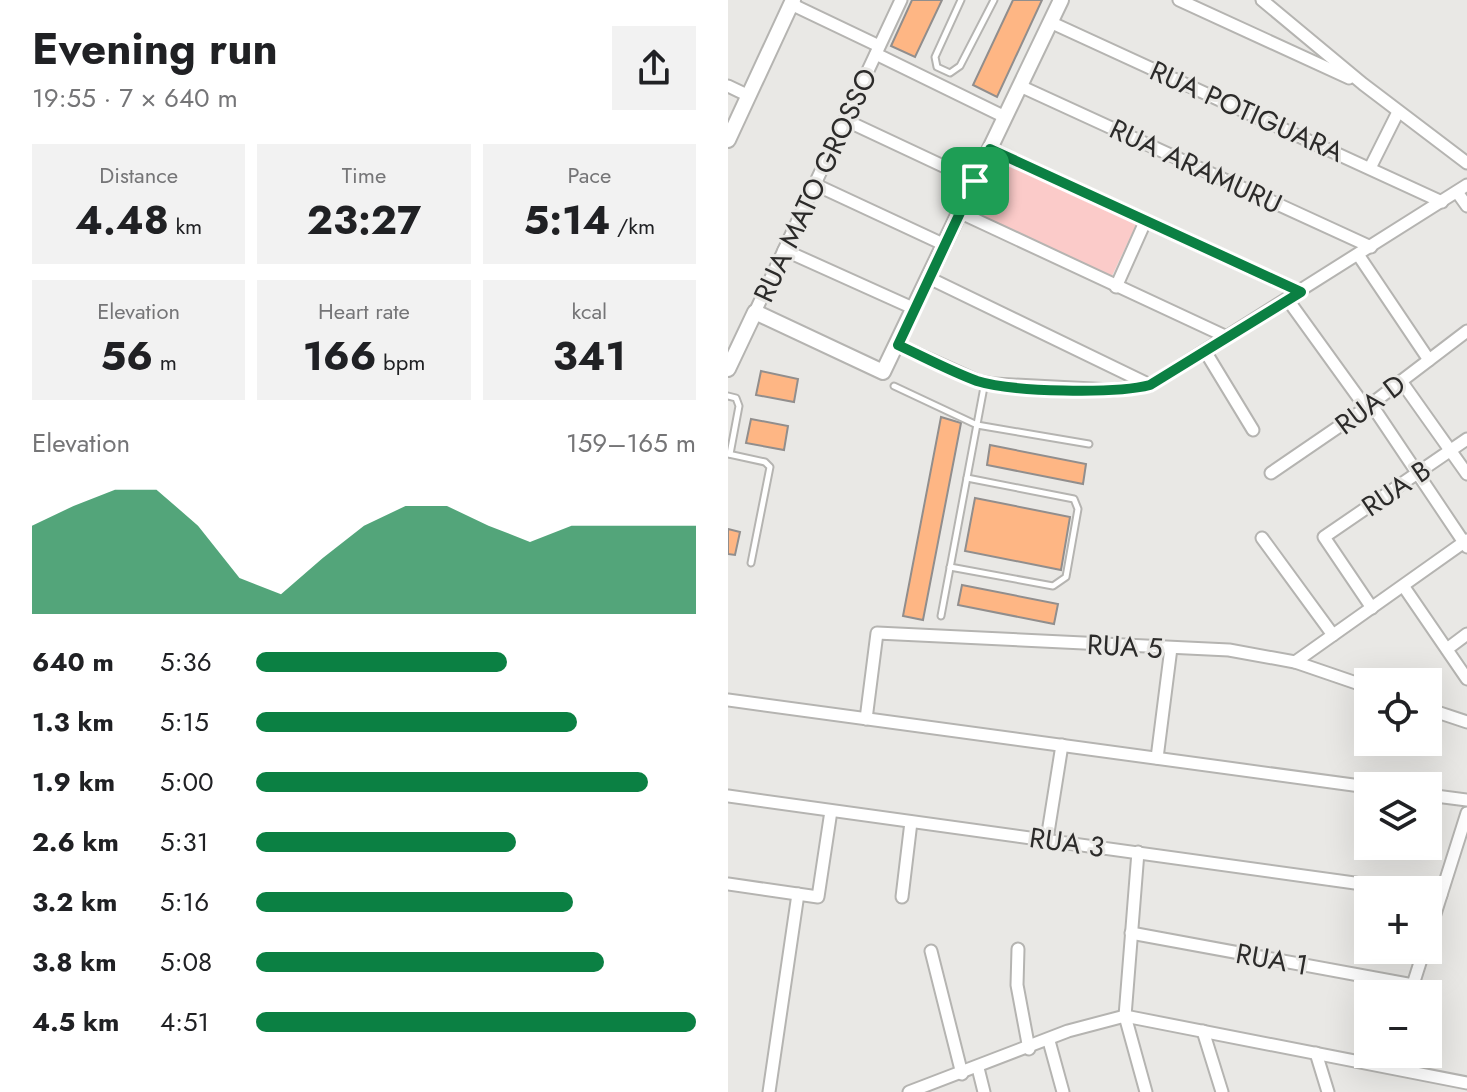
<!DOCTYPE html>
<html lang="en">
<head>
<meta charset="utf-8">
<style>
  body { margin:0; font-family:Jost,sans-serif; background:#f2f2f2; color:#202124; height:100vh; display:flex; flex-direction:column; font-size:30px; white-space:nowrap }
  * { box-sizing:border-box; margin:0 }
  p { font-size:26px; color:#757577 }
  .icon { flex:none; width:44px; height:44px; fill:none; stroke:currentColor; stroke-width:2; stroke-linecap:round; stroke-linejoin:round }
  .map { position:relative; flex:1; overflow:hidden }
  .drawer { display:flex; flex-direction:column; background:#fff; width:728px }
  .drawer>* { flex:none }
  .fabs { position:absolute; left:626px; top:668px; display:grid; gap:16px }
  .fabs a { display:grid; place-items:center; width:88px; height:88px; border-radius:0px; background:#fff; box-shadow:0 8px 32px #0002; font-size:40px }
  .pin { position:absolute; display:grid; place-items:center; width:68px; height:68px; color:#fff; margin:-34px; border-radius:16px; box-shadow:0 4px 12px #0006 }
  .round { display:grid; place-items:center; flex:none; width:84px; height:84px; border-radius:0px; background:#f2f2f2 }
  .overview { display:flex; align-items:center; justify-content:space-between; height:136px; padding:0 32px }
  h1 { font-size:44px; font-weight:700; line-height:60px }
  .metrics { display:grid; grid-template-columns:repeat(3,1fr); gap:12px; height:136px; padding:8px 32px }
  .metrics div { display:grid; align-content:center; border-radius:0px; background:#f2f2f2; text-align:center }
  .metrics b { font-size:40px; font-weight:700 }
  .metrics small { font-size:22px; font-weight:400 }
  .metrics p { font-size:22px }
  .chart { height:224px; padding:16px 32px }
  .chart p { display:flex; justify-content:space-between }
  .chart svg { width:100%; height:144px; margin-top:8px; fill:#0b8043; opacity:.7 }
  ul { padding:0 32px; list-style:none; font-size:26px }
  li { display:grid; grid-template-columns:128px 96px 1fr; align-items:center; height:60px }
  li i { height:20px; border-radius:10px; background:#0b8043 }
  main { display:flex; flex:1; min-height:0 }
  .map>svg:first-child { display:block }
  .green { fill:#fbcbc9 }
  .building { fill:#feb684; stroke:#918e8d; stroke-width:2 }
  .lines { fill:none; stroke-linecap:round; stroke-linejoin:round }
  .service-casing { stroke:#b5b4b1; stroke-width:9 }
  .minor-casing { stroke:#b5b4b1; stroke-width:15 }
  .tertiary-casing { stroke:#b5b4b1; stroke-width:18 }
  .service { stroke:#fff; stroke-width:5 }
  .minor { stroke:#fff; stroke-width:11 }
  .tertiary { stroke:#fff; stroke-width:14 }
  .route-casing { stroke:#fff; stroke-width:16 }
  .route { stroke:#0b8043; stroke-width:10 }
  .labels { text-anchor:middle; stroke-width:6; stroke-linejoin:round; paint-order:stroke }
  .street-label { font-size:28px; fill:#2c2b2a; stroke:#e9e8e5 }
</style>
</head>
<body>
<main>
<section class="drawer">
<div class="overview"><div><h1>Evening run</h1><p>19:55 · 7 × 640 m</p></div><a class="round"><svg class="icon" aria-label="share" viewBox="0 0 24 24"><path d="M12 15V3M7 8l5-5 5 5M5 13v7h14v-7"/></svg></a></div>
<div class="metrics">
<div><p>Distance</p><b>4.48<small> km</small></b></div>
<div><p>Time</p><b>23:27</b></div>
<div><p>Pace</p><b>5:14<small> /km</small></b></div>
</div>
<div class="metrics">
<div><p>Elevation</p><b>56<small> m</small></b></div>
<div><p>Heart rate</p><b>166<small> bpm</small></b></div>
<div><p>kcal</p><b>341</b></div>
</div>
<div class="chart"><p><span>Elevation</span>159–165 m</p>
<svg viewBox="0 0 160 44" preserveAspectRatio="none"><path d="M0 44V17L10 11L20 6L30 6L40 17L50 33L60 38L70 27L80 17L90 11L100 11L110 17L120 22L130 17L140 17L150 17L160 17V44z"/></svg>
</div>
<ul>
<li><b>640 m</b>5:36<i style="width:57%"></i></li>
<li><b>1.3 km</b>5:15<i style="width:73%"></i></li>
<li><b>1.9 km</b>5:00<i style="width:89%"></i></li>
<li><b>2.6 km</b>5:31<i style="width:59%"></i></li>
<li><b>3.2 km</b>5:16<i style="width:72%"></i></li>
<li><b>3.8 km</b>5:08<i style="width:79%"></i></li>
<li><b>4.5 km</b>4:51<i style="width:100%"></i></li>
</ul>
</section>
<div class="map">
<svg width="739" height="1092" viewBox="0 0 739 1092">
  <rect width="100%" height="100%" fill="#e9e8e5"/>
  <!-- green -->
  <path class="green" d="M264,157L409,223L382,280L239,211Z"/>
  <!-- building -->
  <g class="building">
    <path d="M184,0H214L187,57L163,46Z"/>
    <path d="M285,0H314L269,97L245,85Z"/>
    <path d="M33,371L70,379L66,402L28,395Z"/>
    <path d="M213,417L233,423L195,620L175,616Z"/>
    <path d="M23,419L60,426L56,450L18,443Z"/>
    <path d="M262,445L358,464L355,484L259,465Z"/>
    <path d="M247,498L342,517L333,570L237,551Z"/>
    <path d="M0,529L12,532L7,555L0,554Z"/>
    <path d="M234,585L330,604L326,624L230,605Z"/>
  </g>
  <g class="lines">
    <!-- service casing -->
    <g class="service-casing">
      <g id="service">
        <path d="M233,0L207,57L209,67L222,73L232,66L266,0"/>
        <path d="M166,386L249,425L361,444"/>
        <path d="M0,396L8,398L11,406L2,454"/>
        <path d="M0,454L37,462L42,467L23,563"/>
        <path d="M222,567L325,586L338,577L350,509L346,499L239,478"/>
        <path d="M213,616L256,387"/>
      </g>
    </g>
    <!-- minor casing -->
    <g class="minor-casing">
      <g id="minor">
        <path d="M451,0L621,78"/>
        <path d="M534,0L635,84L739,163"/>
        <path d="M63,4L151,46"/>
        <path d="M322,22L714,202"/>
        <path d="M148,54L277,117"/>
        <path d="M0,86L21,96"/>
        <path d="M292,86L643,247"/>
        <path d="M117,120L247,181"/>
        <path d="M262,149L573,292"/>
        <path d="M643,166L670,112"/>
        <path d="M86,184L217,245"/>
        <path d="M729,192L739,206"/>
        <path d="M233,213L499,337"/>
        <path d="M56,250L187,309"/>
        <path d="M631,256L701,360"/>
        <path d="M201,278L422,385"/>
        <path d="M388,287L417,222"/>
        <path d="M560,300L638,408"/>
        <path d="M27,312L173,0"/>
        <path d="M170,345L250,381L266,384L384,390L422,385L739,185"/>
        <path d="M477,351L525,430"/>
        <path d="M673,381L739,474"/>
        <path d="M643,404L739,547"/>
        <path d="M543,473L638,408L739,331"/>
        <path d="M534,538L605,635"/>
        <path d="M676,587L739,679"/>
        <path d="M644,608L596,537L739,439"/>
        <path d="M719,649L739,634"/>
        <path d="M567,662L739,540"/>
        <path d="M0,700L640,787"/>
        <path d="M700,709L739,722"/>
        <path d="M138,719L149,633L501,650L567,662L640,687"/>
        <path d="M429,758L443,648"/>
        <path d="M700,795L739,800"/>
        <path d="M0,796L677,890"/>
        <path d="M319,839L334,745"/>
        <path d="M410,852L397,1016L418,1092"/>
        <path d="M0,884L90,897L103,811"/>
        <path d="M700,893L713,895"/>
        <path d="M174,897L183,822"/>
        <path d="M403,933L685,985"/>
        <path d="M700,936L739,813"/>
        <path d="M290,949L289,985L301,1049"/>
        <path d="M203,951L234,1074"/>
        <path d="M682,994L696,950"/>
        <path d="M475,1031L494,1092"/>
        <path d="M321,1041L335,1092"/>
        <path d="M588,1053L600,1092"/>
        <path d="M250,1068L256,1092"/>
        <path d="M41,1092L70,894"/>
        <path d="M181,1092L340,1031L397,1016L739,1083"/>
      </g>
    </g>
    <!-- tertiary casing -->
    <g class="tertiary-casing">
      <g id="tertiary">
        <path d="M0,140L65,0"/>
        <path d="M0,369L27,312L155,372L333,0"/>
      </g>
    </g>
    <!-- service -->
    <use href="#service" class="service"/>
    <!-- minor -->
    <use href="#minor" class="minor"/>
    <!-- tertiary -->
    <use href="#tertiary" class="tertiary"/>
  </g>
  <g class="lines">
    <!-- route casing -->
    <g class="route-casing">
      <path id="route" d="M262,149L573,292L422,385C387,394 284,392 249,381C222,371 196,357 170,345Z"/>
    </g>
    <!-- route -->
    <use href="#route" class="route"/>
  </g>
  <g class="labels">
    <!-- street labels -->
    <g class="street-label">
      <text transform="translate(519 111) rotate(24)" y="10">RUA POTIGUARA</text>
      <text transform="translate(468 166) rotate(25)" y="10">RUA ARAMURU</text>
      <text transform="translate(87 185) rotate(-65)" y="10">RUA MATO GROSSO</text>
      <text transform="translate(642 404) rotate(-37)" y="10">RUA D</text>
      <text transform="translate(668 488) rotate(-34)" y="10">RUA B</text>
      <text transform="translate(397 646) rotate(3)" y="10">RUA 5</text>
      <text transform="translate(339 842) rotate(8)" y="10">RUA 3</text>
      <text transform="translate(544 959) rotate(10)" y="10">RUA 1</text>
    </g>
  </g>
</svg>
<div class="fabs">
<a><svg class="icon" aria-label="locate" viewBox="0 0 24 24"><circle cx="12" cy="12" r="6"/><path d="M12 2v4M12 18v4M2 12h4M18 12h4"/></svg></a>
<a><svg class="icon" aria-label="layers" viewBox="0 0 24 24"><path d="M12 4l9 5-9 5-9-5zM3 14l9 5 9-5"/></svg></a>
<a>+</a>
<a>−</a>
</div>
<div class="pin" style="left:247px;top:181px;background:#1e9e55"><svg class="icon" aria-label="arrive" viewBox="0 0 24 24"><path d="M6 21V4h12l-3 4 3 4H6"/></svg></div>
</div>
</main>
</body>
</html>
